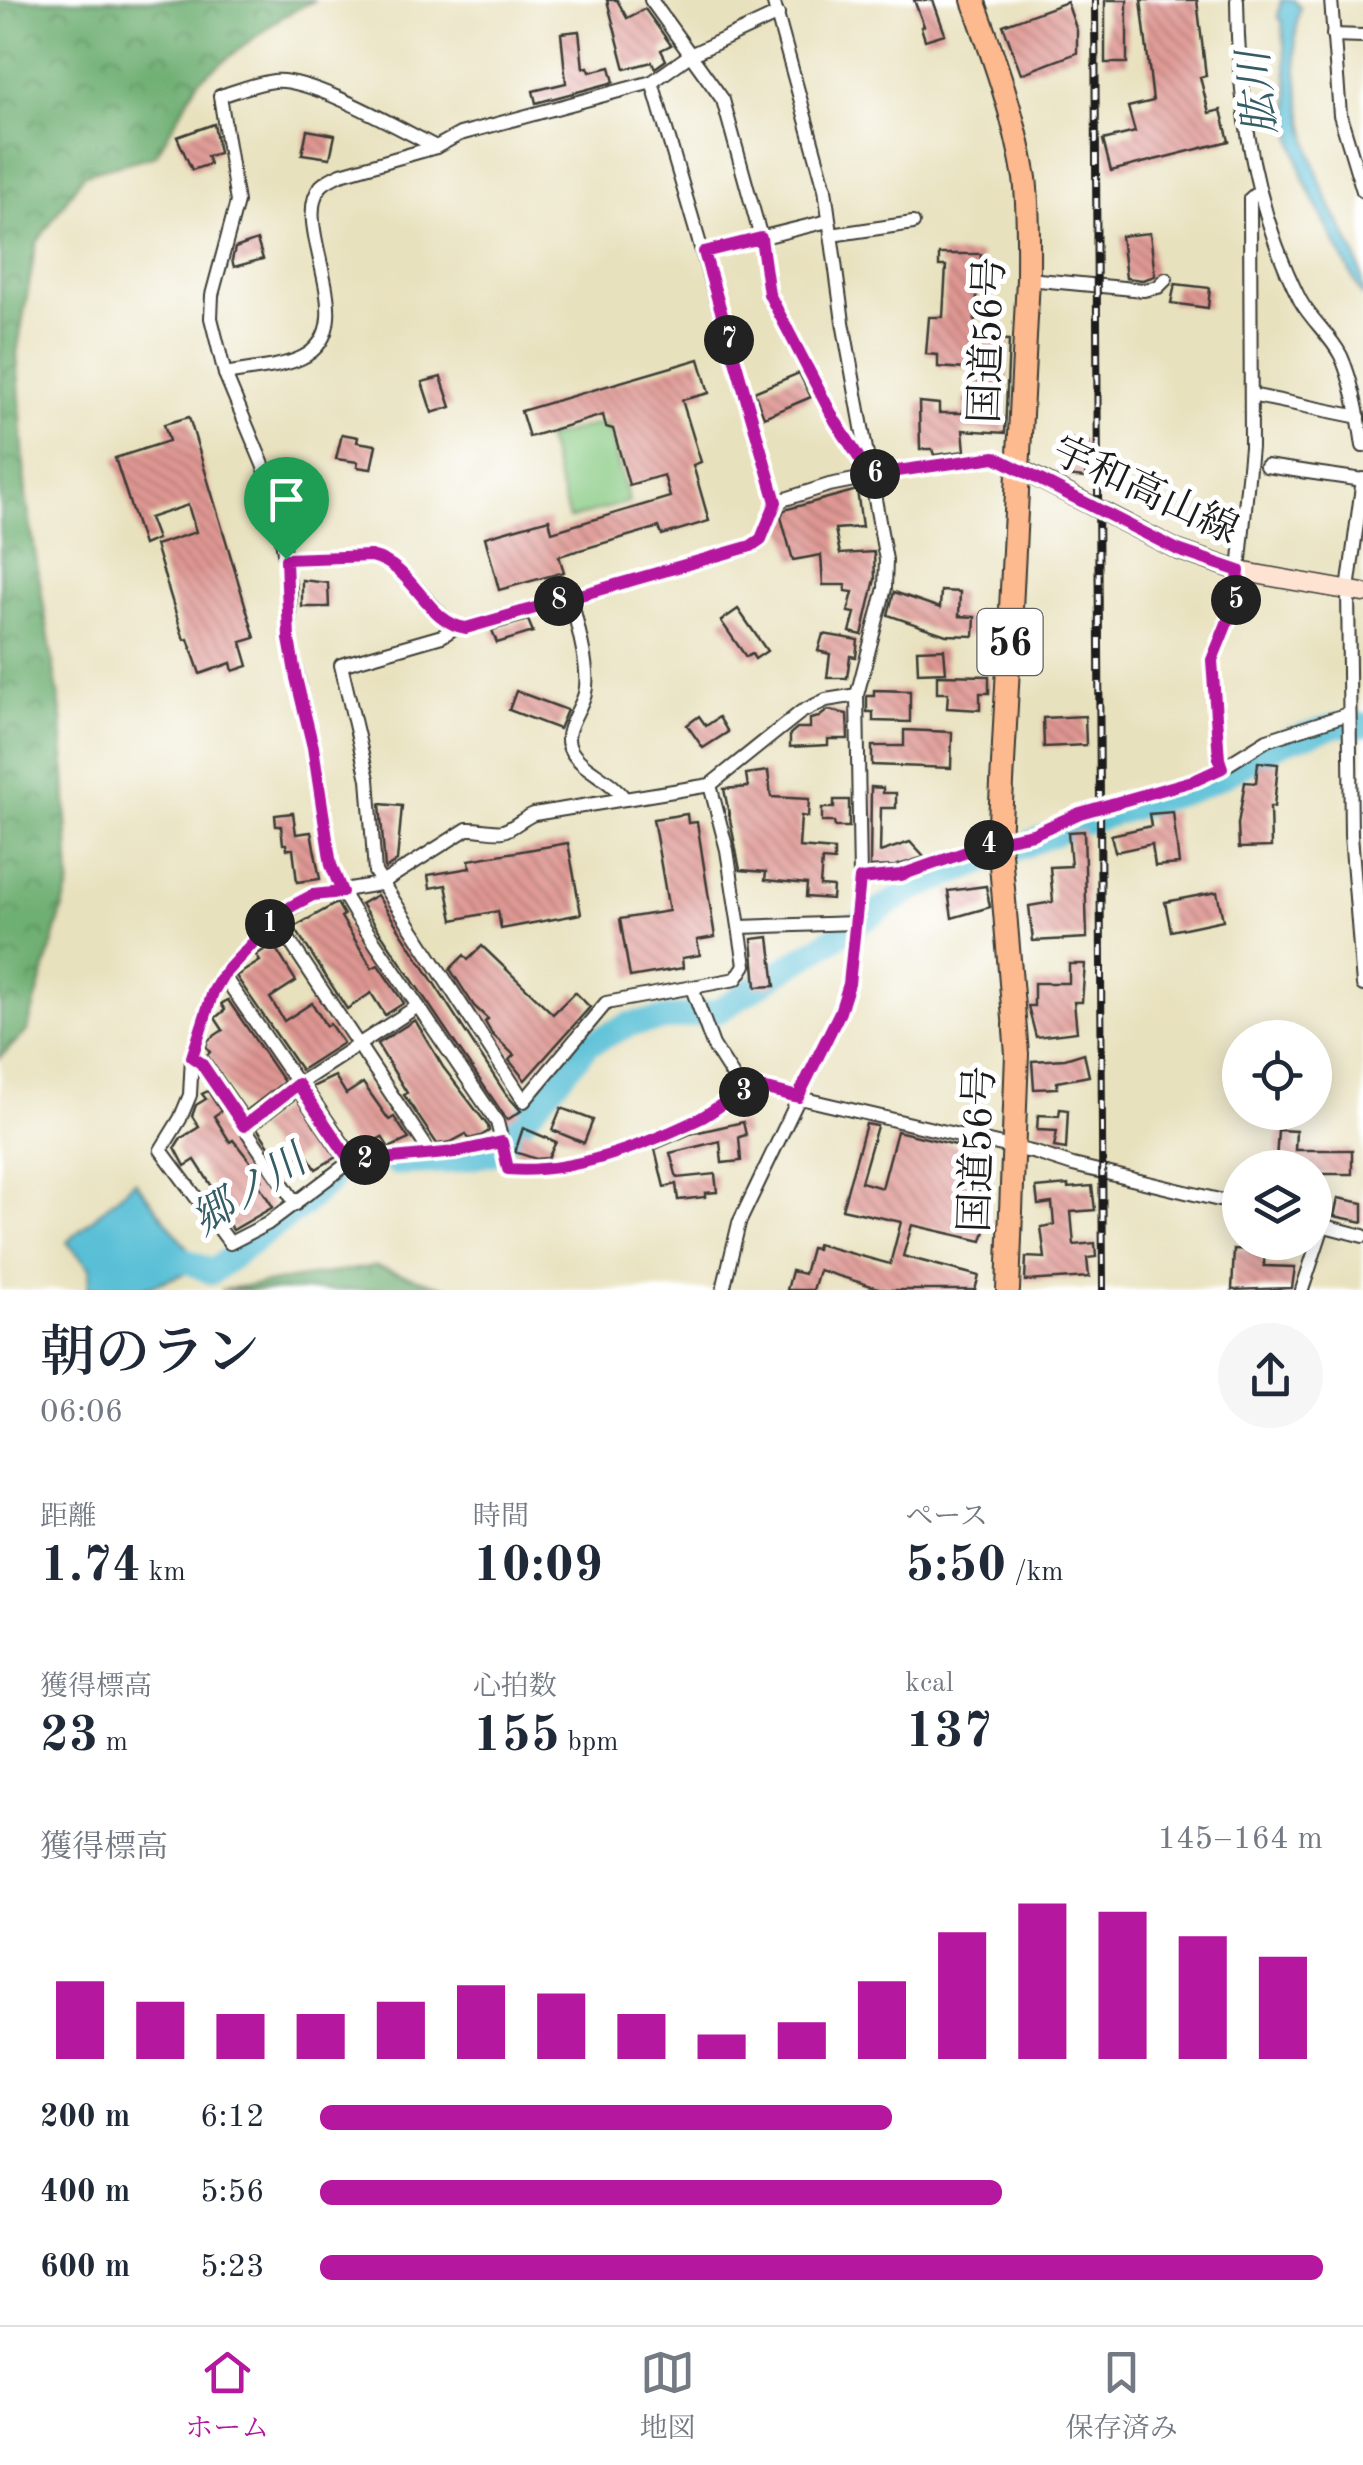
<!DOCTYPE html>
<html lang="ja">
<head>
<meta charset="utf-8">
<style>
  body { margin:0; font-family:"Old Standard TT","Noto Serif JP",serif; background:#f6f6f7; color:#1f2937; height:100vh; display:flex; flex-direction:column; font-size:38px; white-space:nowrap }
  * { box-sizing:border-box; margin:0 }
  p { font-size:32px; color:#747a83 }
  .icon { flex:none; width:55px; height:55px; fill:none; stroke:currentColor; stroke-width:2; stroke-linecap:round; stroke-linejoin:round }
  .map { position:relative; height:1290px; overflow:hidden }
  .drawer { display:flex; flex-direction:column; background:#fff; flex:1 }
  .drawer>* { flex:none }
  .fabs { position:absolute; left:1222px; top:1020px; display:grid; gap:20px }
  .fabs a { display:grid; place-items:center; width:110px; height:110px; border-radius:50%; background:#fff; box-shadow:0 5px 25px #0003; font-size:50px }
  .pin { position:absolute; display:grid; place-items:center; width:85px; height:85px; color:#fff; margin:-102px -42px; border-radius:50% 50% 50% 0; rotate:-45deg; box-shadow:0 0 10px #0007 }
  .pin .icon { rotate:45deg }
  .km { position:absolute; width:50px; height:50px; margin:-25px; border-radius:50%; background:#222; color:#fff; font-size:28px; line-height:50px; text-align:center }
  .round { display:grid; place-items:center; flex:none; width:105px; height:105px; border-radius:52px; background:#f6f6f7 }
  .overview { display:flex; align-items:center; justify-content:space-between; height:170px; padding:0 40px }
  h1 { font-size:55px; font-weight:600; line-height:75px }
  .figures { display:grid; grid-template-columns:repeat(3,1fr); gap:15px; height:170px; padding:10px 40px }
  .figures div { display:grid; align-content:center }
  .figures b { font-size:50px; font-weight:600 }
  .figures small { font-size:28px; font-weight:400 }
  .figures p { font-size:28px }
  .chart { height:280px; padding:20px 40px }
  .chart p { display:flex; justify-content:space-between }
  .chart svg { width:100%; height:180px; margin-top:10px; stroke:#b5179e; stroke-width:6 }
  ul { padding:0 40px; list-style:none; font-size:32px }
  li { display:grid; grid-template-columns:160px 120px 1fr; align-items:center; height:75px }
  li i { height:25px; border-radius:12px; background:#b5179e }
  .dock { display:flex; justify-content:space-around; align-items:center; height:140px; border-top:2px solid #e0e1e3; background:#fff; font-size:28px; color:#747a83 }
  .dock a { display:grid; justify-items:center; gap:5px }
  .dock .active { color:#b5179e }
  .map>svg:first-child { display:block }
  .forest { fill:url(#forest-crowns); stroke:#456647; stroke-width:2.5 }
  .park { fill:#89cb84; stroke:#527450; stroke-width:2.5 }
  .water { fill:#59bfd6; stroke:#3a6e79; stroke-width:2.5 }
  .lines { fill:none; stroke-linecap:round; stroke-linejoin:round }
  .river { stroke:#59bfd6; stroke-width:25 }
  .building { fill:url(#building-back-hatch) }
  .street-casing { stroke:#3b3a34; stroke-width:16 }
  .secondary-casing { stroke:#3b3a34; stroke-width:21 }
  .highway-casing { stroke:#3b3a34; stroke-width:26 }
  .street { stroke:#fff; stroke-width:12 }
  .secondary { stroke:#fee3d2; stroke-width:18 }
  .highway { stroke:#fcba8e; stroke-width:22 }
  .rail-casing { stroke:#1c1c1c; stroke-width:8 }
  .rail { stroke:#fff; stroke-width:4; stroke-dasharray:11; stroke-linecap:butt }
  .route-casing { stroke:#fff; stroke-width:20 }
  .route { stroke:#b5179e; stroke-width:12 }
  .labels { text-anchor:middle; stroke-width:10; stroke-linejoin:round; paint-order:stroke }
  .shield { fill:#fff; stroke:#606060; stroke-width:2.5 }
  .shield-label { font-size:38px; font-weight:bold; fill:#1c1c1c }
  .street-label { font-size:40px; fill:#1c1c1c; stroke:#fff }
  .water-label { font-size:42px; font-style:italic; fill:#345d66; stroke:#fff }
</style>
</head>
<body>
<div class="map">
<svg width="1363" height="1290" viewBox="0 0 1363 1290">
  <defs>
    <pattern id="forest-crowns" width="20" height="18" patternUnits="userSpaceOnUse" patternTransform="scale(2.5)"><rect width="20" height="18" fill="#6eaf72"/><path d="M2 6a3 3 0 1 1 6 0M12 15a3 3 0 1 1 6 0" fill="none" stroke="#5a8e5d"/></pattern>
    <pattern id="building-back-hatch" width="6" height="6" patternUnits="userSpaceOnUse" patternTransform="scale(2.5)"><rect width="6" height="6" fill="#df9793"/><path d="M-1 5l2 2M0 0l6 6M5-1l2 2" fill="none" stroke="#b47a77"/></pattern>
  </defs>
  <rect width="100%" height="100%" fill="#fff"/>
  <filter id="ink" filterUnits="userSpaceOnUse"><feTurbulence type="fractalNoise" baseFrequency=".01" numOctaves="2"/><feDisplacementMap in="SourceGraphic" scale="20" xChannelSelector="R" yChannelSelector="G"/><feConvolveMatrix kernelMatrix="1 2 1 2 8 2 1 2 1" color-interpolation-filters="sRGB"/></filter>
  <filter id="wash" filterUnits="userSpaceOnUse"><feTurbulence type="fractalNoise" baseFrequency=".0048" numOctaves="4" result="noise"/><feDisplacementMap in="SourceGraphic" scale="40" xChannelSelector="R" yChannelSelector="G"/><feGaussianBlur stdDeviation="2.25" result="paint"/><feColorMatrix in="noise" values="0 0 0 0 0 0 0 0 0 0 0 0 0 0 0 0 0 1.4 0 .05"/><feComposite in="paint" operator="in"/></filter>
  <g filter="url(#wash)">
    <rect width="100%" height="100%" fill="#e8e1bd"/>
    <!-- forest -->
    <g class="forest">
      <path d="M0,0H315L280,18L199,80L156,155L84,174L36,244L17,353L26,497L62,718L70,883L27,1031L0,1058Z"/>
      <path d="M375,1266L454,1290H220Z"/>
    </g>
    <!-- park -->
    <path class="park" d="M606,422L629,502L569,519L546,438Z"/>
    <!-- water -->
    <g class="water">
      <path d="M1281,0H1294L1300,8C1287,53 1306,147 1324,191C1340,232 1363,251 1363,298L1303,178L1293,139L1282,21L1278,17Z"/>
      <path d="M135,1181L202,1267L140,1290H88L90,1268L67,1242Z"/>
    </g>
    <g class="lines">
      <!-- river -->
      <g class="river">
        <path d="M396,1163L453,1161L494,1153L589,1044L630,1024L718,1011L913,889L1079,824L1194,789L1227,774L1283,742L1337,725H1363"/>
        <path d="M170,1254L212,1272L304,1204L330,1181"/>
      </g>
    </g>
    <g id="blocks">
      <!-- building -->
      <g class="building">
        <path d="M607,0H617L627,18L645,9L671,45L661,50L666,60L655,68L652,62L625,69Z"/>
        <path d="M914,0H933L945,34L925,40L921,27L924,26Z"/>
        <rect x="1105" y="0" width="22" height="63"/>
        <path d="M1141,0H1197L1206,76L1200,77L1209,113L1221,110L1229,141L1111,171L1103,140L1135,132L1128,107L1153,101Z"/>
        <path d="M1067,2L1077,31V53L1021,74L1003,25Z"/>
        <path d="M579,31L583,68L588,67L590,72L610,67L614,82L536,103L533,91L566,83L561,33Z"/>
        <path d="M214,124L219,153L207,156L210,164L192,170L177,137Z"/>
        <path d="M307,130L335,135L330,158L302,154Z"/>
        <path d="M1150,233L1155,276L1143,280L1126,278L1121,236Z"/>
        <path d="M257,240L263,259L234,267L232,260L235,248Z"/>
        <path d="M939,254H981L973,338L1009,340L1005,433L963,430L965,451L934,455L932,449H920L919,402L939,404V413H963L964,398H975V392H979L980,370L938,367V355L926,354L929,317H943L946,266H939Z"/>
        <path d="M1175,284L1210,288L1208,308L1171,303Z"/>
        <path d="M699,359L709,393L682,400L701,462L693,465L709,521L662,535L659,527L559,556L564,572L499,590L485,537L549,519L552,532L670,497L664,475L629,485L613,429L606,427L603,415L529,437L521,411Z"/>
        <path d="M799,373L811,397L764,417L754,392Z"/>
        <path d="M441,377L451,407L432,413L422,382Z"/>
        <path d="M189,417L255,638L241,642L248,666L233,671L231,663L200,674L188,639L184,640L155,545L196,532L188,505L149,518L157,539L143,545L115,458L169,441L164,424Z"/>
        <path d="M342,434L358,437L357,442L376,445L371,469L357,467L358,462L336,459Z"/>
        <path d="M1069,439L1089,442L1085,478L1064,476Z"/>
        <path d="M857,490L862,527L835,529L840,554L874,552L875,579L862,635L850,632L855,613L848,612L853,592L845,591L846,585H823L821,555L793,560L781,517L784,510Z"/>
        <path d="M302,580L328,583L329,607H302Z"/>
        <path d="M941,591L960,592L959,616L975,617L974,636L946,635L888,615L894,592L940,608Z"/>
        <path d="M738,609L767,651L755,659L752,654L746,657L721,621Z"/>
        <path d="M528,620L533,632L497,643L492,630Z"/>
        <path d="M823,634L858,640L856,657L850,656L847,678H827L830,654L818,651Z"/>
        <path d="M944,649L946,672L918,673L917,650Z"/>
        <path d="M937,675L989,676V693H980V710L947,708L948,693H937Z"/>
        <path d="M874,690L910,691V722L873,721V712H867V696H874Z"/>
        <path d="M516,691L567,710L559,729L509,710Z"/>
        <path d="M828,710L847,714L848,739H828V745L790,747V734L797,728H810V719L819,717Z"/>
        <path d="M699,716L706,726L719,717L728,732L703,748L687,725Z"/>
        <path d="M1085,716L1086,745L1044,747L1043,718Z"/>
        <path d="M904,730L952,732L951,768L872,765V746H904Z"/>
        <path d="M1258,762L1278,764L1274,807H1270L1271,847L1239,848L1238,824L1245,782L1256,783Z"/>
        <path d="M768,771L771,797L809,799L808,817L801,816L799,847L834,850V861L822,860L820,886L833,887L832,899L806,897L807,884L765,880L766,872L740,870L724,789L748,787L746,774Z"/>
        <path d="M871,787L883,788V793H896V808H881L880,852L910,842L924,857L895,866L870,867Z"/>
        <path d="M834,800H849V827H835L834,822H822V808H834Z"/>
        <path d="M380,804L402,806L397,861L385,869Z"/>
        <path d="M1173,812L1179,864L1155,866L1152,844L1115,852L1111,835L1151,826L1149,814Z"/>
        <path d="M293,813L296,834L311,832L320,879L297,882L293,849H287L286,844H283L281,826H276L275,815Z"/>
        <path d="M687,814L688,823L697,822L715,937L697,940L700,955L682,958L683,968L630,977L620,919L669,911L653,819Z"/>
        <path d="M1084,831L1087,938L1033,941L1029,906L1053,902L1050,867L1071,866L1068,832Z"/>
        <path d="M568,843L581,914L501,929L498,911L453,920L446,885L430,888L428,875L470,868L469,860Z"/>
        <path d="M986,886L990,907L952,918L948,891Z"/>
        <path d="M1217,892L1223,920L1171,931L1165,902Z"/>
        <path d="M377,895L505,1093L521,1111L507,1120L361,904Z"/>
        <path d="M337,903L344,915L341,917L372,968L378,965L404,1003L385,1015L371,993L347,1009L294,927Z"/>
        <path d="M769,937L775,986L756,987L752,939Z"/>
        <path d="M273,944L296,981L270,998L284,1021L312,1003L326,1026L330,1024L343,1043L301,1070L236,976L260,961L256,955Z"/>
        <path d="M482,946L553,1014L575,992L590,1007L525,1080L509,1060L514,1055L492,1034L485,1022L488,1019L474,1006L450,969L464,955L468,960Z"/>
        <path d="M1069,964H1085L1082,1002H1074L1077,1032L1036,1037L1028,1006H1034V983H1069Z"/>
        <path d="M228,1000L284,1082L246,1111L207,1055L210,1052L206,1046L208,1040L223,1030L215,1018L225,1010L221,1004Z"/>
        <path d="M415,1020L443,1067L488,1126L489,1131L481,1136L469,1139L466,1134L451,1142L437,1144L404,1095L407,1093L377,1044Z"/>
        <path d="M1084,1053L1089,1076L1057,1082V1088L1034,1089L1032,1061L1065,1059Z"/>
        <path d="M335,1076L346,1094L363,1083L389,1120L394,1117L409,1139L389,1148L382,1137L356,1151L312,1087Z"/>
        <path d="M208,1091L221,1111L214,1116L230,1142L233,1140L249,1160L262,1180L257,1182L273,1207L233,1230L206,1192L213,1188L195,1160L185,1166L175,1147L180,1139L199,1127L192,1116L196,1105L206,1099L202,1094Z"/>
        <path d="M296,1098L336,1157L316,1169L305,1152L283,1167L257,1128Z"/>
        <path d="M561,1108L593,1120L584,1143L552,1130Z"/>
        <path d="M1060,1109L1068,1110L1066,1149L1054,1147L1057,1131L1037,1130L1038,1115L1059,1116Z"/>
        <path d="M743,1122L746,1135L739,1137L741,1161L722,1163L720,1141L670,1153L677,1178L715,1174L717,1192L705,1193V1197L678,1200L676,1184L664,1187L655,1149L690,1134Z"/>
        <path d="M866,1124L877,1126L861,1182L882,1188L897,1131L989,1153L973,1213L989,1217L982,1241L912,1225L903,1256L979,1276L975,1290H885L819,1270L813,1290H787L792,1271L804,1274L811,1248L816,1249L817,1244L890,1264L901,1222L842,1209Z"/>
        <path d="M523,1128L556,1142L548,1158L536,1159L515,1152Z"/>
        <path d="M1278,1130L1296,1131L1295,1150H1352V1174H1315V1168H1310V1164L1276,1162Z"/>
        <path d="M1068,1185V1188L1092,1186L1095,1210L1071,1212L1074,1245L1095,1243L1096,1257L1087,1258L1089,1277L1025,1281L1026,1257L1045,1258L1041,1227L1054,1225L1052,1203L1038,1205L1036,1188Z"/>
        <path d="M1338,1198L1363,1203V1222L1334,1216Z"/>
        <path d="M1254,1244L1265,1245L1264,1266L1295,1267L1292,1288L1232,1290L1234,1249L1254,1250Z"/>
      </g>
    </g>
  </g>
  <g filter="url(#ink)">
    <use href="#blocks" fill-opacity="0" stroke="#3b3a34" stroke-width="2.5"/>
    <g class="lines">
      <!-- street casing -->
      <g class="street-casing">
        <g id="street">
          <path d="M651,0L723,100L761,238L769,294L834,419L866,469"/>
          <path d="M1237,0C1238,101 1254,209 1300,300C1311,320 1331,336 1341,356C1353,383 1359,417 1363,446"/>
          <path d="M1331,0L1340,115L1363,191"/>
          <path d="M1333,35L1363,36"/>
          <path d="M436,147C400,129 311,77 274,81C256,83 237,91 220,96L237,202L212,295L211,318L225,374L274,491L290,589L289,639L313,747L331,865L342,892L354,912L497,1122L509,1169C571,1175 646,1145 702,1117C721,1108 737,1094 757,1088L1036,1153L1073,1165L1240,1205"/>
          <path d="M831,235L913,223"/>
          <path d="M703,252L828,221"/>
          <path d="M1028,279L1144,290L1158,287L1166,279"/>
          <path d="M225,374C249,369 279,368 301,358C367,327 288,225 321,186C326,181 334,177 341,174L436,147L460,134L652,82"/>
          <path d="M1251,395L1359,417"/>
          <path d="M1266,466L1363,480"/>
          <path d="M1363,479L1348,590L1351,835L1363,985"/>
          <path d="M776,502L652,82L690,55L778,14"/>
          <path d="M286,559L371,556C410,566 424,606 456,627"/>
          <path d="M571,598C576,622 591,670 585,693C581,711 559,733 572,752C584,771 610,778 625,799"/>
          <path d="M1222,768L1219,759L1212,660L1236,601L1251,447L1250,199L1259,191"/>
          <path d="M710,785L727,850L745,965L736,979L606,1003L524,1101L375,872L368,779L341,665L442,636L456,627H466L751,547L761,539L776,502L829,485L920,467L995,457L1018,468"/>
          <path d="M860,879L901,875L999,841L1033,834L1080,813L1196,780L1222,768L1267,740L1348,714"/>
          <path d="M275,919L425,1145L427,1153"/>
          <path d="M740,927L855,923"/>
          <path d="M223,975L351,1161"/>
          <path d="M692,988L713,1045L743,1092"/>
          <path d="M192,1057L201,1063L296,1204"/>
          <path d="M244,1125L298,1084L418,1006"/>
          <path d="M502,1141L457,1152L351,1161L267,1224L230,1243L161,1150L180,1119L190,1095L192,1057L213,992L223,975L275,919L313,895L380,884L467,829C479,828 492,833 503,831C514,828 523,818 534,814L710,785L801,712L826,700L857,695"/>
          <path d="M1317,1224L1363,1236"/>
          <path d="M723,1290L739,1223L840,1012L849,984L860,879L857,695L885,588L886,560L843,322L825,189L773,0"/>
          <path d="M1302,1290L1323,1226"/>
        </g>
      </g>
      <!-- secondary casing -->
      <g class="secondary-casing">
        <path id="secondary" d="M1018,468L1178,550L1239,571L1363,593"/>
      </g>
      <!-- highway casing -->
      <g class="highway-casing">
        <path id="highway" d="M973,0C994,58 1015,117 1025,178C1029,211 1028,246 1028,279L999,841L1017,1054L1008,1290"/>
      </g>
      <!-- street -->
      <use href="#street" class="street"/>
      <!-- secondary -->
      <use href="#secondary" class="secondary"/>
      <!-- highway -->
      <use href="#highway" class="highway"/>
      <!-- rail casing -->
      <g class="rail-casing">
        <path id="rail" d="M1095,0L1103,1290"/>
      </g>
      <!-- rail -->
      <use href="#rail" class="rail"/>
    </g>
  </g>
  <g class="lines" filter="url(#ink)">
    <!-- route casing -->
    <g class="route-casing">
      <path id="route" d="M761,238L769,294L834,419L870,475L995,457L1178,550L1239,571L1236,601L1212,660L1219,759L1222,768L1196,780L1080,813L1033,834L998,841L901,875L860,879L849,984L840,1012L798,1097C785,1094 767,1087 753,1089C734,1092 717,1110 699,1119C645,1145 570,1175 508,1169L502,1142L456,1152L351,1162L298,1084L244,1126L201,1063L192,1057L213,992L223,975L275,919L292,906L313,895L342,892L331,865L313,747L296,678L289,639L286,559L371,556C415,566 426,623 466,628L751,546L761,539L776,502L704,252Z"/>
    </g>
    <!-- route -->
    <use href="#route" class="route"/>
  </g>
  <g class="labels">
    <!-- shield labels -->
    <rect class="shield" x="977.5" y="609" width="65" height="66" rx="8"/>
    <g class="shield-label">
      <text x="1010" y="655">56</text>
    </g>
    <!-- street labels -->
    <g class="street-label">
      <text transform="translate(986 340) rotate(-88)" y="14">国道56号</text>
      <text transform="translate(1146 489) rotate(25)" y="14">宇和高山線</text>
      <text transform="translate(976 1149) rotate(-88)" y="14">国道56号</text>
    </g>
    <!-- water labels -->
    <g class="water-label">
      <text transform="translate(1256 93) rotate(-96)" y="15">肱川</text>
      <text transform="translate(248 1189) rotate(-33)" y="15">郷ノ川</text>
    </g>
  </g>
</svg>
<div class="fabs">
<a><svg class="icon" aria-label="locate" viewBox="0 0 24 24"><circle cx="12" cy="12" r="6"/><path d="M12 2v4M12 18v4M2 12h4M18 12h4"/></svg></a>
<a><svg class="icon" aria-label="layers" viewBox="0 0 24 24"><path d="M12 4l9 5-9 5-9-5zM3 14l9 5 9-5"/></svg></a>
</div>
<div class="pin" style="left:286px;top:559px;background:#1e9e55"><svg class="icon" aria-label="arrive" viewBox="0 0 24 24"><path d="M6 21V4h12l-3 4 3 4H6"/></svg></div>
<b class="km" style="left:270px;top:924px">1</b>
<b class="km" style="left:365px;top:1160px">2</b>
<b class="km" style="left:744px;top:1092px">3</b>
<b class="km" style="left:989px;top:845px">4</b>
<b class="km" style="left:1236px;top:600px">5</b>
<b class="km" style="left:875px;top:474px">6</b>
<b class="km" style="left:729px;top:340px">7</b>
<b class="km" style="left:559px;top:601px">8</b>
</div>
<section class="drawer">
<div class="overview"><div><h1>朝のラン</h1><p>06:06</p></div><a class="round"><svg class="icon" aria-label="share" viewBox="0 0 24 24"><path d="M12 15V3M7 8l5-5 5 5M5 13v7h14v-7"/></svg></a></div>
<div class="figures">
<div><p>距離</p><b>1.74<small> km</small></b></div>
<div><p>時間</p><b>10:09</b></div>
<div><p>ペース</p><b>5:50<small> /km</small></b></div>
</div>
<div class="figures">
<div><p>獲得標高</p><b>23<small> m</small></b></div>
<div><p>心拍数</p><b>155<small> bpm</small></b></div>
<div><p>kcal</p><b>137</b></div>
</div>
<div class="chart"><p><span>獲得標高</span>145–164 m</p>
<svg viewBox="0 0 160 44" preserveAspectRatio="none"><path d="M5 44V25M15 44V30M25 44V33M35 44V33M45 44V30M55 44V26M65 44V28M75 44V33M85 44V38M95 44V35M105 44V25M115 44V13M125 44V6M135 44V8M145 44V14M155 44V19"/></svg>
</div>
<ul>
<li><b>200 m</b>6:12<i style="width:57%"></i></li>
<li><b>400 m</b>5:56<i style="width:68%"></i></li>
<li><b>600 m</b>5:23<i style="width:100%"></i></li>
</ul>
</section>
<nav class="dock">
<a class="active"><svg class="icon" aria-label="home" viewBox="0 0 24 24"><path d="M3 11l9-7 9 7M6 9v11h12V9"/></svg>ホーム</a>
<a><svg class="icon" aria-label="map" viewBox="0 0 24 24"><path d="M3 6l6-2 6 2 6-2v14l-6 2-6-2-6 2zM9 4v14M15 6v14"/></svg>地図</a>
<a><svg class="icon" aria-label="saved" viewBox="0 0 24 24"><path d="M7 4h10v16l-5-4-5 4z"/></svg>保存済み</a>
</nav>
</body>
</html>
